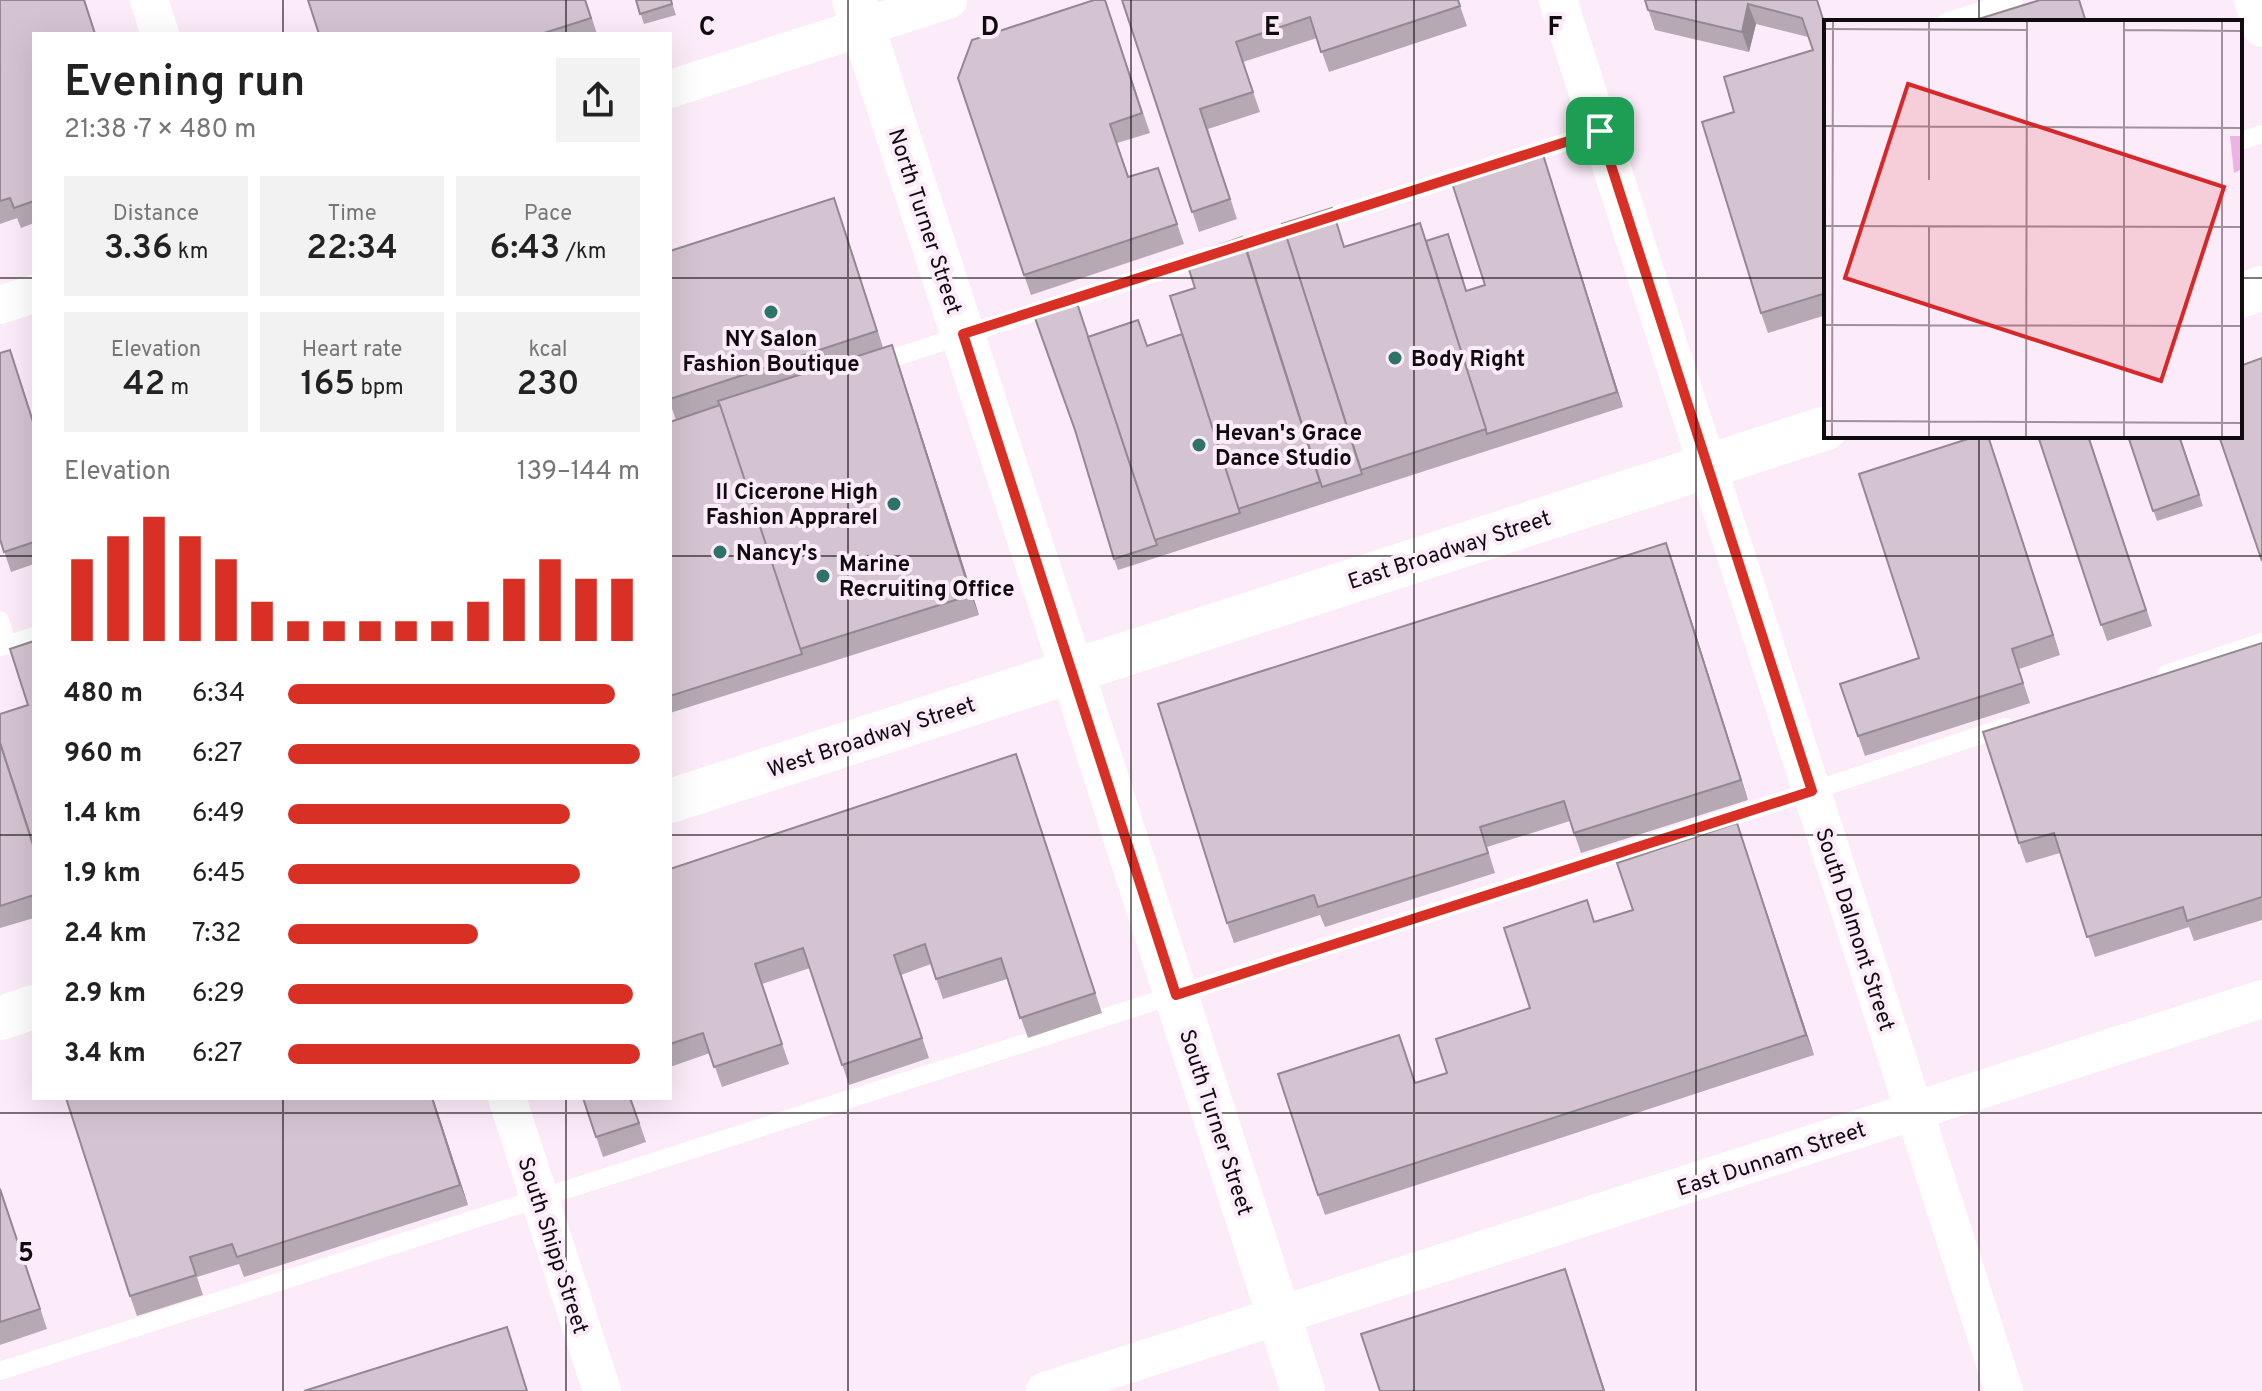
<!DOCTYPE html>
<html lang="en">
<head>
<meta charset="utf-8">
<style>
  body { margin:0; font-family:Overpass,sans-serif; background:#f2f2f2; color:#222; height:100vh; display:flex; flex-direction:column; font-size:30px; white-space:nowrap }
  * { box-sizing:border-box; margin:0 }
  p { font-size:26px; color:#767676 }
  .icon { flex:none; width:44px; height:44px; fill:none; stroke:currentColor; stroke-width:2; stroke-linecap:round; stroke-linejoin:round }
  .map { position:relative; flex:1; overflow:hidden }
  .drawer { position:absolute; left:32px; top:32px; width:640px; height:1068px; display:flex; flex-direction:column; background:#fff; border-radius:0px; box-shadow:0 8px 32px #0002 }
  .drawer>* { flex:none }
  .pin { position:absolute; display:grid; place-items:center; width:68px; height:68px; color:#fff; margin:-34px; border-radius:16px; box-shadow:0 4px 12px #0006 }
  .round { display:grid; place-items:center; flex:none; width:84px; height:84px; border-radius:0px; background:#f2f2f2 }
  .overview { display:flex; align-items:center; justify-content:space-between; height:136px; padding:0 32px }
  h1 { font-size:44px; font-weight:600; line-height:60px }
  .metrics { display:grid; grid-template-columns:repeat(3,1fr); gap:12px; height:136px; padding:8px 32px }
  .metrics div { display:grid; align-content:center; border-radius:0px; background:#f2f2f2; text-align:center }
  .metrics b { font-size:34px; font-weight:600 }
  .metrics small { font-size:22px; font-weight:400 }
  .metrics p { font-size:22px }
  .chart { height:224px; padding:16px 32px }
  .chart p { display:flex; justify-content:space-between }
  .chart svg { width:100%; height:144px; margin-top:8px; stroke:#d93025; stroke-width:6 }
  ul { padding:0 32px; list-style:none; font-size:26px }
  li { display:grid; grid-template-columns:128px 96px 1fr; align-items:center; height:60px }
  li i { height:20px; border-radius:10px; background:#d93025 }
  .map>svg:first-child { display:block }
  .lines { fill:none; stroke-linecap:round; stroke-linejoin:round }
  .service { stroke:#fff; stroke-width:18 }
  .minor { stroke:#fff; stroke-width:38 }
  .secondary { stroke:#fff; stroke-width:44 }
  .wall { fill:#b6a9b4 }
  .shaded-wall { fill:#948992 }
  .building { fill:#d4c4d1; stroke:#948992; stroke-width:2 }
  .route-casing { stroke:#fff; stroke-width:16 }
  .route { stroke:#d93025; stroke-width:10 }
  .grid { fill:none; stroke:#100b0f; stroke-width:2; stroke-opacity:0.55 }
  .poi-dot { fill:#2d7368; stroke:#fcebf9; stroke-width:3 }
  .labels { text-anchor:middle; stroke-width:8; stroke-linejoin:round; paint-order:stroke }
  .street-label { font-size:22px; fill:#100b0f; stroke:#fcebf9 }
  .poi-label { font-size:22px; font-weight:bold; fill:#100b0f; stroke:#fcebf9; text-anchor:start }
  .inset-road { fill:none; stroke:#9e919b; stroke-width:2 }
  .view { fill:#d62828; fill-opacity:0.15; stroke:#d62828; stroke-width:4 }
  .inset-edge { fill:none; stroke:#100b0f; stroke-width:4 }
  .grid-label { font-size:26px; text-anchor:middle; font-weight:bold; fill:#100b0f; stroke:#fcebf9; stroke-width:8; stroke-linejoin:round; paint-order:stroke }
</style>
</head>
<body>
<div class="map">
<svg width="2262" height="1391" viewBox="0 0 2262 1391">
  <rect width="100%" height="100%" fill="#fcebf9"/>
  <g class="lines">
    <!-- service -->
    <g class="service">
      <path d="M1946,22L2014,0"/>
      <path d="M2240,141L2262,134"/>
      <path d="M1312,223L1600,131"/>
      <path d="M874,364L1208,256"/>
      <path d="M0,620L8,645"/>
      <path d="M0,647L34,636"/>
      <path d="M2166,674L2262,642"/>
      <path d="M0,1371L1812,791L2005,727"/>
    </g>
    <!-- minor -->
    <g class="minor">
      <path d="M149,0L160,34"/>
      <path d="M1558,0L2004,1391"/>
      <path d="M2253,0L2262,28"/>
      <path d="M670,89L948,0"/>
      <path d="M0,305L34,294"/>
      <path d="M507,1098L602,1391"/>
      <path d="M1045,1391L2262,999"/>
    </g>
    <!-- secondary -->
    <g class="secondary">
      <path d="M854,0L1072,671L1303,1391"/>
      <path d="M2240,296L2262,288"/>
      <path d="M670,801L1826,428"/>
      <path d="M0,1018L34,1007"/>
    </g>
  </g>
  <!-- wall -->
  <g class="wall">
    <path d="M0,0H85L96,34H34V223L21,228L17,218L0,224Z"/>
    <path d="M308,0H586L597,34H319Z"/>
    <path d="M636,0H671L676,15L644,24Z"/>
    <path d="M1122,0H1458L1467,26L1329,72L1317,38L1243,62L1260,112L1208,129L1237,219L1199,232Z"/>
    <path d="M1645,0H1817L1826,25V315L1768,333L1761,313L1734,112L1813,50L1808,37L1756,24L1749,52L1655,30Z"/>
    <path d="M1111,17L1150,133L1117,143L1129,177L1158,168L1184,244L1031,295L1024,275Z"/>
    <path d="M1545,160L1623,407L1118,570L1114,559L1088,337L1147,346L1182,334L1195,288L1244,242L1345,246L1420,223L1426,241L1454,250L1467,291L1485,285Z"/>
    <path d="M834,198L883,348L899,365L979,615L670,713V422L676,420L670,403V251Z"/>
    <path d="M10,350L34,422V564L11,572L0,539Z"/>
    <path d="M2038,436H2089L2152,626L2107,641Z"/>
    <path d="M2128,436H2180L2203,506L2157,521Z"/>
    <path d="M1994,453L2060,655L2019,669L2030,703L1865,756L1858,736L1919,658Z"/>
    <path d="M1673,562L1748,800L1581,853L1570,821L1487,847L1495,873L1325,927L1320,915L1234,943L1227,923Z"/>
    <path d="M34,641V918L0,928V714L28,705Z"/>
    <path d="M2262,643V920L2194,941L2189,927L2095,957L2060,853L2026,863L2019,843Z"/>
    <path d="M1016,754L1102,1013L1028,1038L1007,979L943,999L931,964L901,975L929,1058L849,1085L810,968L762,984L789,1064L722,1087L710,1053L670,1067V869Z"/>
    <path d="M1737,823L1814,1055L1325,1215L1318,1195L1416,1083L1447,1073L1530,1008L1595,922L1633,910Z"/>
    <path d="M433,1098L468,1205L244,1277L239,1264L197,1277L203,1295L137,1316L130,1296Z"/>
    <path d="M583,1098H631L646,1142L603,1157Z"/>
    <path d="M0,1187L47,1329L0,1345Z"/>
  </g>
  <!-- shaded-wall -->
  <g class="shaded-wall">
    <path d="M1748,4L1756,24L1749,52L1742,32Z"/>
    <path d="M1540,145L1545,160L1623,407L1617,392Z"/>
    <path d="M834,198L841,218L884,351L877,331Z"/>
    <path d="M892,345L899,365L979,615L971,595Z"/>
    <path d="M1988,436L1994,453L2060,655L2053,635Z"/>
    <path d="M1666,543L1673,562L1748,800L1741,780Z"/>
    <path d="M1737,823L1744,843L1814,1055L1806,1035Z"/>
    <path d="M432,1098H433L468,1205L460,1185Z"/>
    <path d="M1565,1269L1572,1289L1605,1391H1604Z"/>
  </g>
  <!-- building -->
  <g class="building">
    <path d="M0,0H84L95,34H34V201L14,208L10,198L0,201Z"/>
    <path d="M308,0H585L591,18L541,34H319Z"/>
    <path d="M636,0H671L672,4L640,14Z"/>
    <path d="M1094,0H1105L1142,113L1110,124L1128,177L1158,168L1177,224L1024,275L958,78L972,40Z"/>
    <path d="M1122,0H1458L1460,6L1321,52L1310,17L1236,42L1253,92L1200,109L1230,199L1192,212Z"/>
    <path d="M1645,0H1817L1826,29V293L1761,313L1702,122L1734,112L1724,77L1813,50L1802,18L1748,4L1742,32L1648,10Z"/>
    <path d="M2040,0H2079L2086,22H1969Z"/>
    <path d="M1540,145L1617,392L1487,434L1426,241L1448,234L1466,291L1485,285L1452,183L1502,167L1499,158Z"/>
    <path d="M834,198L877,331L670,399V251Z"/>
    <path d="M1332,208L1344,247L1420,223L1486,429L1361,470L1282,224Z"/>
    <path d="M1284,229L1362,474L1322,487L1244,242Z"/>
    <path d="M1242,237L1320,482L1238,509L1170,296L1195,288L1185,257Z"/>
    <path d="M1077,303L1157,545L1114,559L1075,430L1035,318Z"/>
    <path d="M1138,320L1147,346L1182,334L1240,513L1155,540L1088,337Z"/>
    <path d="M892,345L971,595L800,649L718,401Z"/>
    <path d="M10,350L34,425V542L4,552L0,539V353Z"/>
    <path d="M2262,358V561L2219,436H2240V366Z"/>
    <path d="M720,405L802,654L670,696V422Z"/>
    <path d="M1977,436H1988L2053,635L2012,649L2023,683L1858,736L1840,684L1919,658L1859,474Z"/>
    <path d="M2038,436H2088L2146,610L2101,625Z"/>
    <path d="M2128,436H2179L2199,495L2153,511Z"/>
    <path d="M1666,543L1741,780L1574,833L1564,801L1480,827L1488,853L1318,907L1314,895L1227,923L1158,704Z"/>
    <path d="M34,641V847L0,743V714L28,705L10,649Z"/>
    <path d="M2262,643V897L2187,921L2183,907L2087,937L2054,833L2019,843L1983,732Z"/>
    <path d="M0,743L34,848V895L0,906Z"/>
    <path d="M1016,754L1095,993L1020,1018L1001,958L936,979L925,944L894,955L922,1038L842,1065L803,948L755,964L782,1044L714,1067L703,1033L670,1044V869Z"/>
    <path d="M1737,823L1806,1035L1318,1195L1278,1074L1399,1035L1415,1083L1447,1073L1436,1039L1530,1008L1504,928L1587,900L1594,922L1633,910L1617,863Z"/>
    <path d="M66,1098H432L460,1185L237,1257L232,1244L190,1257L196,1275L130,1296Z"/>
    <path d="M583,1098H630L639,1123L596,1137Z"/>
    <path d="M0,1189L40,1309L0,1322Z"/>
    <path d="M1565,1269L1604,1391H1380L1361,1334Z"/>
    <path d="M507,1327L527,1391H304Z"/>
  </g>
  <g class="lines">
    <!-- route casing -->
    <g class="route-casing">
      <path id="route" d="M1600,131L1812,791L1176,995L963,334Z"/>
    </g>
    <!-- route -->
    <use href="#route" class="route"/>
  </g>
  <!-- grid -->
  <path class="grid" d="M283,0V34M566,0V34M848,0V1391M1131,0V1391M1414,0V1391M1696,0V1391M1979,0V22M0,278H34M670,278H1826M2240,278H2262M1979,436V1391M0,556H34M670,556H2262M0,835H34M670,835H2262M283,1098V1391M566,1098V1391M0,1113H2262"/>
  <!-- markers -->
  <g class="poi-dot">
    <circle cx="771" cy="312" r="8"/>
    <circle cx="1395" cy="358" r="8"/>
    <circle cx="1199" cy="445" r="8"/>
    <circle cx="894" cy="504" r="8"/>
    <circle cx="720" cy="552" r="8"/>
    <circle cx="823" cy="576" r="8"/>
  </g>
  <g class="labels">
    <!-- street labels -->
    <g class="street-label">
      <text transform="translate(926 221) rotate(72)" y="8">North Turner Street</text>
      <text transform="translate(1449 549) rotate(-18)" y="8">East Broadway Street</text>
      <text transform="translate(871 736) rotate(-18)" y="8">West Broadway Street</text>
      <text transform="translate(1856 929) rotate(72)" y="8">South Dalmont Street</text>
      <text transform="translate(1217 1122) rotate(72)" y="8">South Turner Street</text>
      <text transform="translate(1771 1158) rotate(-18)" y="8">East Dunnam Street</text>
      <text transform="translate(554 1245) rotate(72)" y="8">South Shipp Street</text>
    </g>
    <!-- poi labels -->
    <g class="poi-label">
      <text x="771" y="346" text-anchor="middle">NY Salon<tspan x="771" dy="25">Fashion Boutique</tspan></text>
      <text x="1411" y="366">Body Right</text>
      <text x="1215" y="440">Hevan's Grace<tspan x="1215" dy="25">Dance Studio</tspan></text>
      <text x="878" y="499" text-anchor="end">Il Cicerone High<tspan x="878" dy="25">Fashion Apprarel</tspan></text>
      <text x="736" y="560">Nancy's</text>
      <text x="839" y="571">Marine<tspan x="839" dy="25">Recruiting Office</tspan></text>
    </g>
  </g>
  <!-- overview -->
  <g transform="translate(1824 20)">
    <rect width="418" height="418" fill="#fcebf9"/>
    <path d="M406,116H418V149L410,153Z" fill="#ecb3e4"/>
    <path class="inset-road" d="M105,1V160M0,9L203,10M300,10L418,11M0,106L418,108M0,206L418,207M0,305L418,306M0,401L418,403M8,417L9,1M105,417V206M202,417L203,1M300,417V1M398,417V1"/>
    <path class="view" d="M84,64L400,167L337,361L21,258Z"/>
    <rect width="418" height="418" class="inset-edge"/>
  </g>
  <g class="grid-label">
    <text x="707" y="35">C</text>
    <text x="990" y="35">D</text>
    <text x="1272" y="35">E</text>
    <text x="1555" y="35">F</text>
    <text x="26" y="1261">5</text>
  </g>
</svg>
<div class="pin" style="left:1600px;top:131px;background:#1e9e55"><svg class="icon" aria-label="arrive" viewBox="0 0 24 24"><path d="M6 21V4h12l-3 4 3 4H6"/></svg></div>
<section class="drawer">
<div class="overview"><div><h1>Evening run</h1><p>21:38 · 7 × 480 m</p></div><a class="round"><svg class="icon" aria-label="share" viewBox="0 0 24 24"><path d="M12 15V3M7 8l5-5 5 5M5 13v7h14v-7"/></svg></a></div>
<div class="metrics">
<div><p>Distance</p><b>3.36<small> km</small></b></div>
<div><p>Time</p><b>22:34</b></div>
<div><p>Pace</p><b>6:43<small> /km</small></b></div>
</div>
<div class="metrics">
<div><p>Elevation</p><b>42<small> m</small></b></div>
<div><p>Heart rate</p><b>165<small> bpm</small></b></div>
<div><p>kcal</p><b>230</b></div>
</div>
<div class="chart"><p><span>Elevation</span>139–144 m</p>
<svg viewBox="0 0 160 44" preserveAspectRatio="none"><path d="M5 44V19M15 44V12M25 44V6M35 44V12M45 44V19M55 44V32M65 44V38M75 44V38M85 44V38M95 44V38M105 44V38M115 44V32M125 44V25M135 44V19M145 44V25M155 44V25"/></svg>
</div>
<ul>
<li><b>480 m</b>6:34<i style="width:93%"></i></li>
<li><b>960 m</b>6:27<i style="width:100%"></i></li>
<li><b>1.4 km</b>6:49<i style="width:80%"></i></li>
<li><b>1.9 km</b>6:45<i style="width:83%"></i></li>
<li><b>2.4 km</b>7:32<i style="width:54%"></i></li>
<li><b>2.9 km</b>6:29<i style="width:98%"></i></li>
<li><b>3.4 km</b>6:27<i style="width:100%"></i></li>
</ul>
</section>
</div>
</body>
</html>
